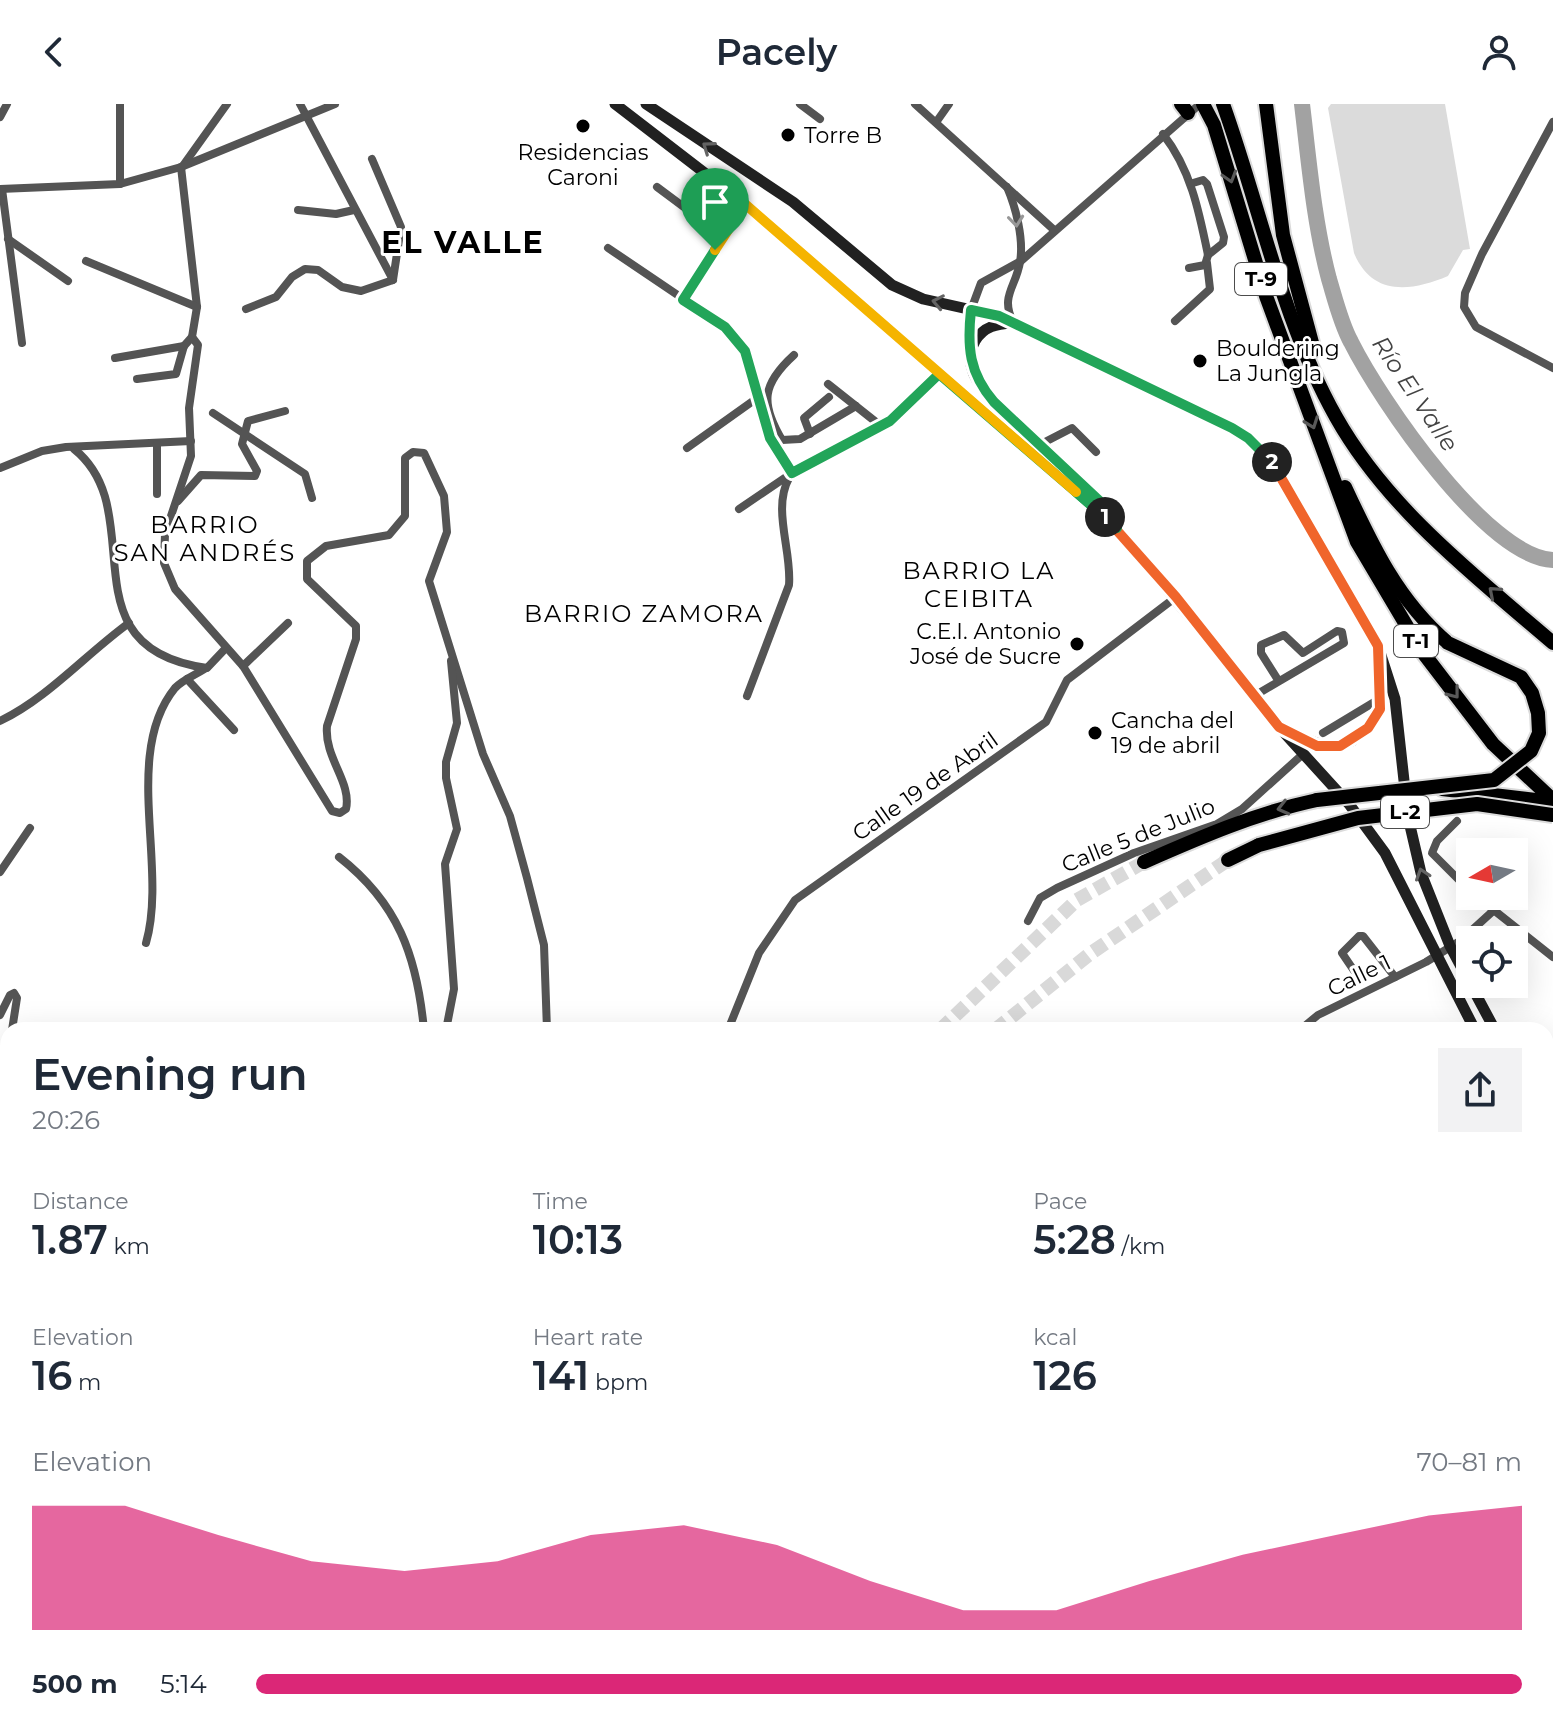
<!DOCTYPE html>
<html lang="en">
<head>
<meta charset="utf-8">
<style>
  body { margin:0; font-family:Montserrat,sans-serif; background:#f2f2f3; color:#1f2937; height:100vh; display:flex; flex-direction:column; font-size:30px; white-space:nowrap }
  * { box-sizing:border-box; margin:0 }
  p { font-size:26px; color:#747a83 }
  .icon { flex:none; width:44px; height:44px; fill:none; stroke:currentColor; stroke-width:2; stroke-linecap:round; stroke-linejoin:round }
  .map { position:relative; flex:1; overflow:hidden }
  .panel { position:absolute; left:0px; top:918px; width:1554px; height:708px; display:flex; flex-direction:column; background:#fff; border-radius:24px 24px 0 0; box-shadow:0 8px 32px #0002 }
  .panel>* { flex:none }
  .needle { width:52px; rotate:261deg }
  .buttons { position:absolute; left:1456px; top:734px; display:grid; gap:16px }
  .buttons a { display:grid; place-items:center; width:72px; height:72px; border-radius:0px; background:#fff; box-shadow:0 8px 32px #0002; font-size:40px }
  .pin { position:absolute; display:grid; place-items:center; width:68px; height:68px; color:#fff; margin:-82px -34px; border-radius:50% 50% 50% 0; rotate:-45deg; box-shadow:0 0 8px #0007 }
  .pin .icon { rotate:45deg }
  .km { position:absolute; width:40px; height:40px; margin:-20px; border-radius:50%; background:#222; color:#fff; font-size:22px; line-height:40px; text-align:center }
  .round { display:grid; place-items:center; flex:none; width:84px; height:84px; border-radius:0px; background:#f2f2f3 }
  .overview { display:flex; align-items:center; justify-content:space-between; height:136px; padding:0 32px }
  h1 { font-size:44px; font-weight:600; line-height:60px }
  .stats { display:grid; grid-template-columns:repeat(3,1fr); gap:12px; height:136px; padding:8px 32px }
  .stats div { display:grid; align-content:center }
  .stats b { font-size:40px; font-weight:600 }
  .stats small { font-size:22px; font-weight:400 }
  .stats p { font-size:22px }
  .chart { height:224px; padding:16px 32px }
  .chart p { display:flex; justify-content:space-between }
  .chart svg { width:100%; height:144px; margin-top:8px; fill:#db2777; opacity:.7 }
  ul { padding:0 32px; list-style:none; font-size:26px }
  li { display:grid; grid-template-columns:128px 96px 1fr; align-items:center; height:60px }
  li i { height:20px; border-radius:10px; background:#db2777 }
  header { display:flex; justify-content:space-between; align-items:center; height:104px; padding:0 32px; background:#fff; font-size:36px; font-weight:600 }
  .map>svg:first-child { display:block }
  .green { fill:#dbdbdb }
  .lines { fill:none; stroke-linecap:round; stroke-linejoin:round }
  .river { stroke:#a2a2a2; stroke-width:16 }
  .motorway-tunnel { stroke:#d9d9d9; stroke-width:14; stroke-dasharray:14 7; stroke-linecap:butt }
  .motorway-casing { stroke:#dbdbdb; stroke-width:18 }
  .minor { stroke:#545454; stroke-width:8 }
  .secondary { stroke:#212121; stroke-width:11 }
  .motorway { stroke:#000; stroke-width:14 }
  .motorway-bridge-casing { stroke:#dbdbdb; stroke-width:18; stroke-linecap:butt }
  .motorway-bridge { stroke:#000; stroke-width:14 }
  .oneway { stroke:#646464 }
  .oneway2 { stroke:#595959 }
  .oneway3 { stroke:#989898 }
  .split-1-casing { stroke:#fff; stroke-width:16 }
  .split-2-casing { stroke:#fff; stroke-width:16 }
  .split-3-casing { stroke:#fff; stroke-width:16 }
  .split-4-casing { stroke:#fff; stroke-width:16 }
  .split-1 { stroke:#22a559; stroke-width:10 }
  .split-2 { stroke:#f0652b; stroke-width:10 }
  .split-3 { stroke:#22a559; stroke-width:10 }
  .split-4 { stroke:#f5b400; stroke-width:10 }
  .poi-dot { fill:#000; stroke:#fff; stroke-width:3 }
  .labels { text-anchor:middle; stroke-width:6; stroke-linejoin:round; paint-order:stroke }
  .shield { fill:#fff; stroke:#4c4c4c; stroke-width:2 }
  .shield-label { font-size:20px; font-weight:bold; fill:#000 }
  .poi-label { font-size:22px; fill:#000; stroke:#fff; text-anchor:start }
  .street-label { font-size:22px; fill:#000; stroke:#fff }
  .water-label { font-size:24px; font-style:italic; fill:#434343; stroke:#fff }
  .neighbourhood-label { font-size:24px; letter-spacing:2px; fill:#000; stroke:#fff }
  .district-label { font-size:30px; font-weight:bold; letter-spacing:2px; fill:#000; stroke:#fff }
</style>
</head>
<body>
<header><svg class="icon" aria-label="back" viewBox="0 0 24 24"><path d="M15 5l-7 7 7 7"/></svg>Pacely<svg class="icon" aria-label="person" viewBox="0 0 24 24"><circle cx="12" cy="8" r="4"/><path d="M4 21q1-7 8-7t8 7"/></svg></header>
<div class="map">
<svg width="1553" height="1626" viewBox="0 0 1553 1626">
  <rect width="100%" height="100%" fill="#fff"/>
  <!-- green -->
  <path class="green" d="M1331,0H1445L1470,145L1463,146L1448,172C1410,188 1372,192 1354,149L1328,4Z"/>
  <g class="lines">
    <!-- river -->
    <path class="river" d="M1302,0C1309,58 1314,119 1329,175C1335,195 1341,220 1351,238C1380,296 1487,453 1553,456"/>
    <!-- motorway-tunnel -->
    <g class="motorway-tunnel">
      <path d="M940,926L1077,796L1144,758"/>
      <path d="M995,926L1091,849L1228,756"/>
      <path d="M0,1553L8,1551"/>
    </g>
    <!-- motorway casing -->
    <g class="motorway-casing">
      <g id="motorway">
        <path d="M1181,0L1188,9"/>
        <path d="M1203,0L1214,21L1266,192L1357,438L1421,546L1493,640L1553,696"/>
        <path d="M1223,0C1260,103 1282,217 1336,313C1387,404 1475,472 1553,539"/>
        <path d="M1266,0L1283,131L1314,246"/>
        <path d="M1345,383C1372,441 1398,497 1448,539"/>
        <path d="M1442,685L1553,698"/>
        <path d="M1228,756L1259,741"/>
        <path d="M1144,758C1201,733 1256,709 1317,696"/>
      </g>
    </g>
    <!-- minor -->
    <g class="minor">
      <path d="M120,0V80"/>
      <path d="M300,0L393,176"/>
      <path d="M800,0L820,15"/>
      <path d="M915,0L1053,125"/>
      <path d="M0,13L7,0"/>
      <path d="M937,17L949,0"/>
      <path d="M1553,18L1482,150L1465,189L1464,203L1476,223L1553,264"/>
      <path d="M1163,30C1191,66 1199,107 1208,151L1205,161L1189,164"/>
      <path d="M181,63L197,203L192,233L198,241L189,304L191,352L165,430L164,459L175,485L243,562L332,707L340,709L346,705C352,678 324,654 327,622L356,535V522L307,475V457L326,442L389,431L405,412V354L413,348L424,349L444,392L447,428L429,477L483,650L510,712L527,774L544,841L547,926"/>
      <path d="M182,63L227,0"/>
      <path d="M1193,79L1203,76L1207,80L1224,133L1223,139L1208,151"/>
      <path d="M657,83L708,121L723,118L731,122"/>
      <path d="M1007,83C1016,104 1024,135 1020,158C1016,183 1000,192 1013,218"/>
      <path d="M0,85L120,80L181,63L335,0"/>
      <path d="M2,85L22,239"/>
      <path d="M298,106L336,110L354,106"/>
      <path d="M8,135L68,177"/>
      <path d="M608,144L725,223L745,247L770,334L792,369"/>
      <path d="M86,157L197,203"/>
      <path d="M683,196L745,100"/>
      <path d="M246,205L276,193L292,173L305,165L318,166L342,183L361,187L393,176L401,123L372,55"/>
      <path d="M971,206L981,179L1021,157L1200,0"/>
      <path d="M1175,217L1210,185L1207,159"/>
      <path d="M794,251C762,280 760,299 782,336L800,335L856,302"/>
      <path d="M115,254L184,242"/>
      <path d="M137,275L176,270L184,242L192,233"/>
      <path d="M828,280L881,322"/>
      <path d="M213,309L305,370L312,394"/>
      <path d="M810,330L804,314L829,293"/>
      <path d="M1041,340L1072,324L1096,348"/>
      <path d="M687,344L760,292"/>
      <path d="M74,345C153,408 61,544 207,564L225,545"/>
      <path d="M0,364L42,347L66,343L191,337"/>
      <path d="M157,390V340"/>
      <path d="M178,397L201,371L255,372L257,367L242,340L248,317L285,307"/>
      <path d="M739,405L792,369L890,317L939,270"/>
      <path d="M243,562L288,519"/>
      <path d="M187,575L234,626"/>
      <path d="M747,592L789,481C792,447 772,405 789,374"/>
      <path d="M1254,592L1344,539L1342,528L1337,527L1303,549L1284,531L1261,541V549L1278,576"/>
      <path d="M0,617C48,594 86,550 129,519"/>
      <path d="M1323,629L1381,594"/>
      <path d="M1457,717L1437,737L1432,749L1470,787"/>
      <path d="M339,753C398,799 417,852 424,926"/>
      <path d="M0,768L30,724"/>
      <path d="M1476,792L1553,853"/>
      <path d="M1028,817L1040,794L1057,784L1134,749L1217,720L1242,705L1303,650"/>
      <path d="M146,839C168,763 122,649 175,584C182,576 197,570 206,564"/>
      <path d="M1361,877L1342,849L1359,832H1363L1395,873"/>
      <path d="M0,911L10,891L14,889L17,894L12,926"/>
      <path d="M446,926L454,885L445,760L457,725L446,674V658L457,619L451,557"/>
      <path d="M728,926L759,849L795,796L1046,618L1067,576L1176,493"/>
      <path d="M1300,926L1318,911L1426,858L1460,837L1493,807"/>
      <path d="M1546,976L1553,967"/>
      <path d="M1546,1182L1553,1169"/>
      <path d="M1546,1209L1553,1208"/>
      <path d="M1546,1369L1553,1366"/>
      <path d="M1546,1536L1553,1531"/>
      <path d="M0,1590H8"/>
      <path d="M541,1618L548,1626"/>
      <path d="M574,1618L578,1626"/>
      <path d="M870,1618L872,1626"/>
      <path d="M933,1626L935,1618"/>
      <path d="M1389,1626L1403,1618"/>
    </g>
    <!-- secondary -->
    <g class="secondary">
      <path d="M615,0L745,100L1117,424L1279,623L1349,700L1385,749L1475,926"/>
      <path d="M646,0L793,98L892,181L923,195L999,212L1232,324L1265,348L1277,365L1378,542L1395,595L1408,713L1421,769L1450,842L1495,926"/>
      <path d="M1012,219C997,220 984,222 975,237C953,276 1016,317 1040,340C1063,361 1085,383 1108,405L1114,417"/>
      <path d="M970,245L971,206"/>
      <path d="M1287,627L1329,644L1352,637L1368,624L1380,605L1379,552"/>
      <path d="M1546,993L1553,1001"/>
      <path d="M1546,1026L1553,1032"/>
    </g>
    <!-- motorway -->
    <use href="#motorway" class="motorway"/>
    <!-- motorway-bridge casing -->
    <g class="motorway-bridge-casing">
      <g id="motorway-bridge">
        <path d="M1317,696L1494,676L1531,647L1539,629L1538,609L1532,589L1521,573L1448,539"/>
        <path d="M1259,741L1358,714L1477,700L1553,711"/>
      </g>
    </g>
    <!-- motorway-bridge -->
    <use href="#motorway-bridge" class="motorway-bridge"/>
  </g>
  <!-- one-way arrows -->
  <defs><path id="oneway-chevron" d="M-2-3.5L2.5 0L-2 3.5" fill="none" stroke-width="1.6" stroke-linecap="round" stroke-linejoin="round" transform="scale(2)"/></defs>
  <g class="oneway">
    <use href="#oneway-chevron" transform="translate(708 43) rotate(-145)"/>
    <use href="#oneway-chevron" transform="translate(938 198) rotate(-169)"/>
    <use href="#oneway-chevron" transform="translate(1422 770) rotate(-108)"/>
  </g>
  <g class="oneway2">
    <use href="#oneway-chevron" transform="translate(1230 73) rotate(73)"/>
    <use href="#oneway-chevron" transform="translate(1312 319) rotate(70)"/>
    <use href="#oneway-chevron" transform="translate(1494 488) rotate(-139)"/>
    <use href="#oneway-chevron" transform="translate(1454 589) rotate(52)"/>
    <use href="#oneway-chevron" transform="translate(1283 704) rotate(166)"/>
  </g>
  <use class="oneway3" href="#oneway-chevron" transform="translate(1016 117) rotate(84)"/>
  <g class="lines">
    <!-- split-1 casing -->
    <g class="split-1-casing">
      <path id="split-1" d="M715,146L683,196L725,223L745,247L770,334L792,369L890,317L939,270L1105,413"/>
    </g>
    <!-- split-2 casing -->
    <g class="split-2-casing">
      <path id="split-2" d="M1105,413L1176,493L1279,623L1317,642H1340L1368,624L1380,605L1378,542L1272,358"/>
    </g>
    <!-- split-3 casing -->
    <g class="split-3-casing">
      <path id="split-3" d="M1076,388L1117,424L1108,405L994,298C969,269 967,243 971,206L999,212L1232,324L1248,334L1272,358"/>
    </g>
    <!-- split-4 casing -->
    <g class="split-4-casing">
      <path id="split-4" d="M715,146L745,100L1076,388"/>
    </g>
    <!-- split-1 -->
    <use href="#split-1" class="split-1"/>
    <!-- split-2 -->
    <use href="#split-2" class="split-2"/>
    <!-- split-3 -->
    <use href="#split-3" class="split-3"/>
    <!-- split-4 -->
    <use href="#split-4" class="split-4"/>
  </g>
  <!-- markers -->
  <g class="poi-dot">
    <circle cx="583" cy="22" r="8"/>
    <circle cx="788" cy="31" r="8"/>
    <circle cx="1200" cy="257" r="8"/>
    <circle cx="1077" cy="540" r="8"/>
    <circle cx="1095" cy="629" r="8"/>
  </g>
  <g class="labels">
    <!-- shield labels -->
    <g class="shield">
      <rect x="1235" y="159" width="52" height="32" rx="6"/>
      <rect x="1394" y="521" width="44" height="32" rx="6"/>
      <rect x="1381" y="692" width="48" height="32" rx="6"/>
    </g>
    <g class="shield-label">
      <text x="1261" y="182">T-9</text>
      <text x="1416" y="544">T-1</text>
      <text x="1405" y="715">L-2</text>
    </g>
    <!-- poi labels -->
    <g class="poi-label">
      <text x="804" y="39">Torre B</text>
      <text x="583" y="56" text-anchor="middle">Residencias<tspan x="583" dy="25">Caroni</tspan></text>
      <text x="1216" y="252">Bouldering<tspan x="1216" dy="25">La Jungla</tspan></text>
      <text x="1061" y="535" text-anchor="end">C.E.I. Antonio<tspan x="1061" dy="25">José de Sucre</tspan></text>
      <text x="1111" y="624">Cancha del<tspan x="1111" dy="25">19 de abril</tspan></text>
    </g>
    <!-- street labels -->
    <g class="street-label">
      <text transform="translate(925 682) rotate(-35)" y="8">Calle 19 de Abril</text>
      <text transform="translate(1138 731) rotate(-22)" y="8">Calle 5 de Julio</text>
      <text transform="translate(1359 871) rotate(-26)" y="8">Calle 1</text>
    </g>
    <!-- water labels -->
    <g class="water-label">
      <text transform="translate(1415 290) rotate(56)" y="8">Río El Valle</text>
    </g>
    <!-- neighbourhood labels -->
    <g class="neighbourhood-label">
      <text x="205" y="429">BARRIO<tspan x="205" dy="28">SAN ANDRÉS</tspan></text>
      <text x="979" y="475">BARRIO LA<tspan x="979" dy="28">CEIBITA</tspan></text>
      <text x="644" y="518">BARRIO ZAMORA</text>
    </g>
    <!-- district labels -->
    <g class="district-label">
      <text x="463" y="149">EL VALLE</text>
    </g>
  </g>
</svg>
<div class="buttons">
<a><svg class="needle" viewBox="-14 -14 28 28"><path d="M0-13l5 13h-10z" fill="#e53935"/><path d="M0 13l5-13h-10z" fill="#747a83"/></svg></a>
<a><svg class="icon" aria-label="locate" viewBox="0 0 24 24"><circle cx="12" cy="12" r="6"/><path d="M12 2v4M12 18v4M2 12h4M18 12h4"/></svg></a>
</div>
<div class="pin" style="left:715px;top:146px;background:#1e9e55"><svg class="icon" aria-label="arrive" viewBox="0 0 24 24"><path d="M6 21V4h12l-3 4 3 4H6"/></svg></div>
<b class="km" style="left:1105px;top:413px">1</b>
<b class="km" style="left:1272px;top:358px">2</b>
<section class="panel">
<div class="overview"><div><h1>Evening run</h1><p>20:26</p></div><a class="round"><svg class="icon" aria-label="share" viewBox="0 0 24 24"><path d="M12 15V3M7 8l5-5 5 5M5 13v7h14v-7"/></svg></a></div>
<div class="stats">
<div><p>Distance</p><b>1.87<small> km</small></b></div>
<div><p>Time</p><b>10:13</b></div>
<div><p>Pace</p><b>5:28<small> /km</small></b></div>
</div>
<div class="stats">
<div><p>Elevation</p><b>16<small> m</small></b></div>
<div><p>Heart rate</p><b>141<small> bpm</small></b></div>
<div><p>kcal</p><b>126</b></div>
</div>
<div class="chart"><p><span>Elevation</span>70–81 m</p>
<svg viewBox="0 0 160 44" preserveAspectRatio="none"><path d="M0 44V6L10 6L20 15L30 23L40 26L50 23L60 15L70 12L80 18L90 29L100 38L110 38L120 29L130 21L140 15L150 9L160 6V44z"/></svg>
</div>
<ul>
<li><b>500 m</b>5:14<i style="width:100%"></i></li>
</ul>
</section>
</div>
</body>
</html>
